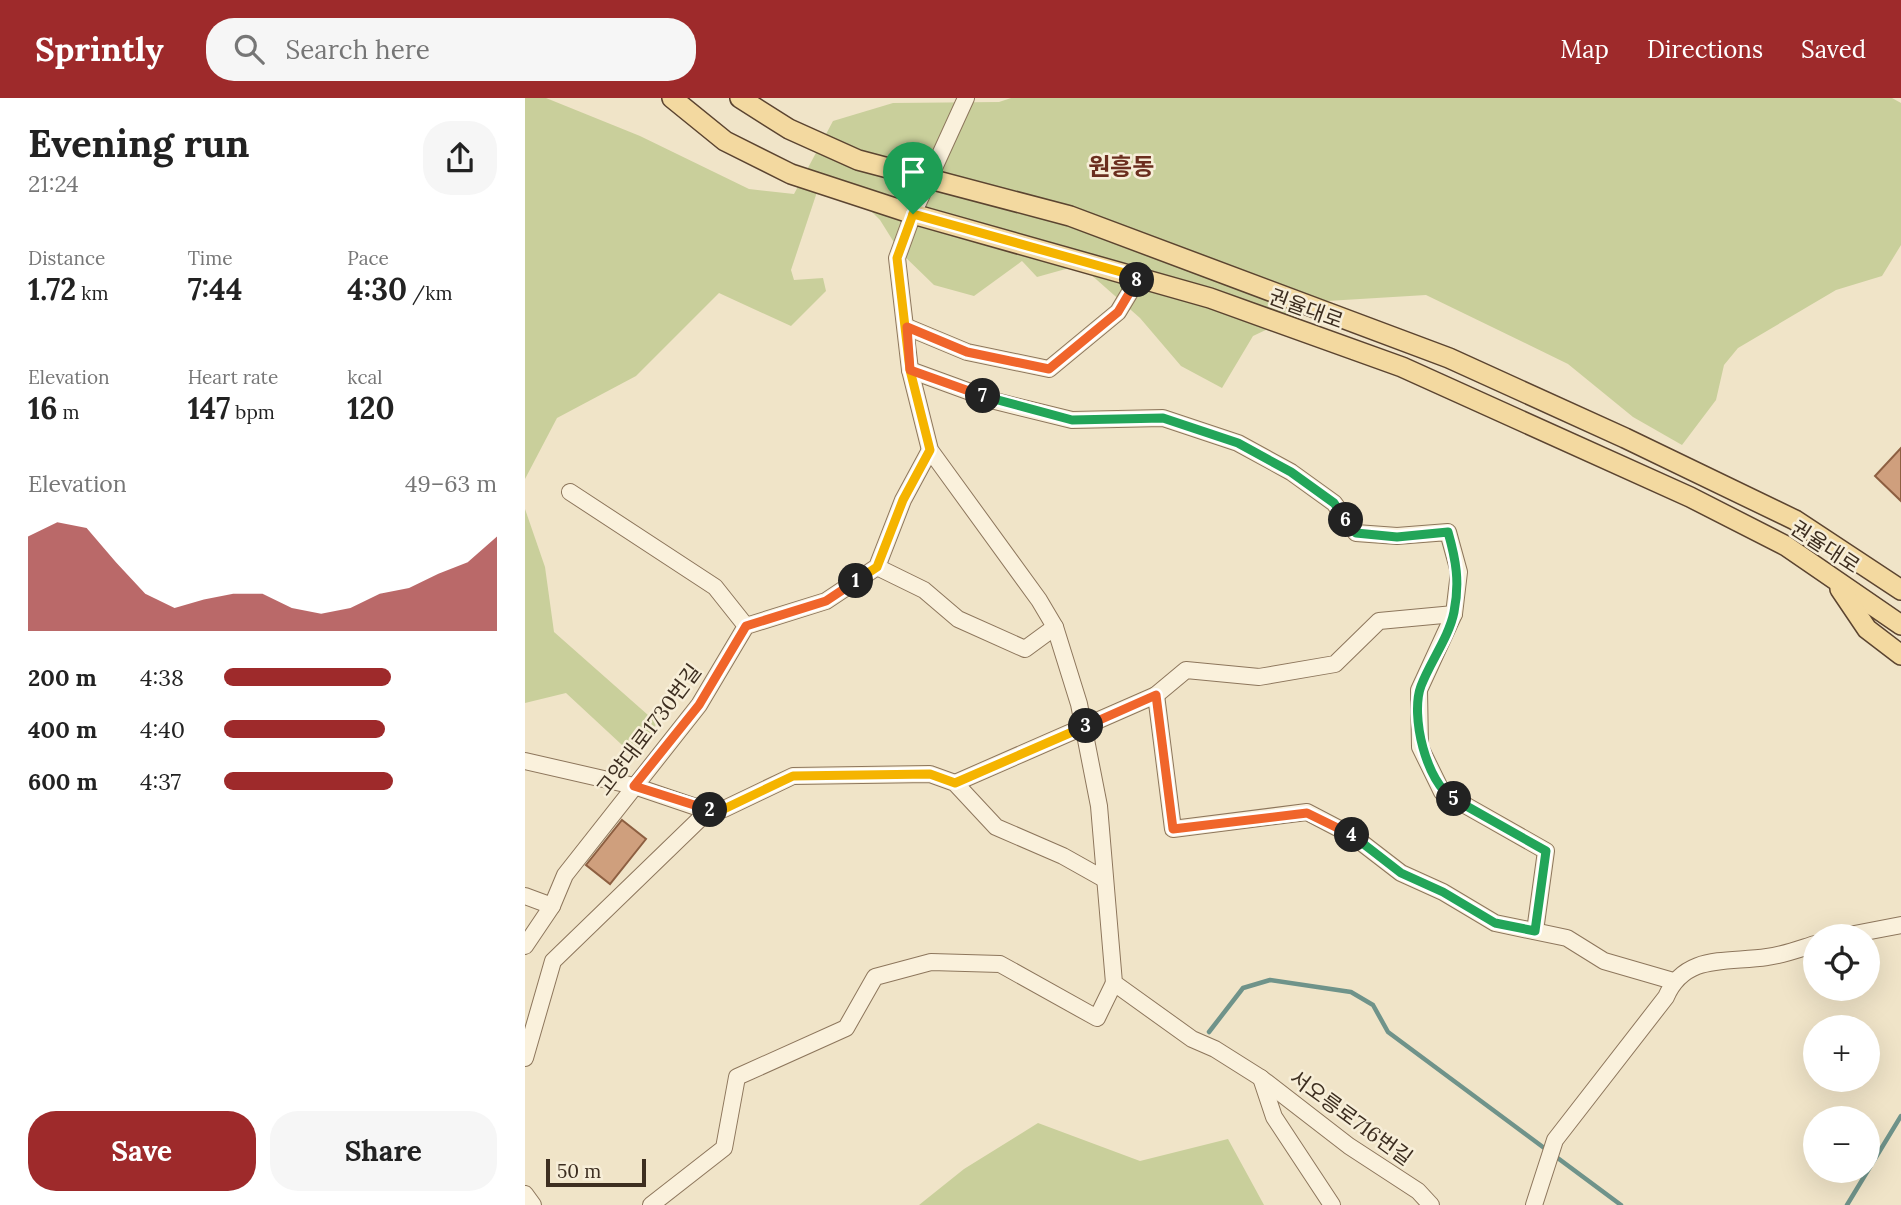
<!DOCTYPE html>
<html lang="en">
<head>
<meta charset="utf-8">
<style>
  body { margin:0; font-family:Lora,"Noto Sans KR",serif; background:#f6f6f6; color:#222; height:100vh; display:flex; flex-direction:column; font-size:26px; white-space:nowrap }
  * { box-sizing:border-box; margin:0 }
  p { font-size:23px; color:#767676 }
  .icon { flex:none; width:38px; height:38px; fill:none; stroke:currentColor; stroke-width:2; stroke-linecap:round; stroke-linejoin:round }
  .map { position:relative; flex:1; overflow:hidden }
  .side { display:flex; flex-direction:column; background:#fff; width:525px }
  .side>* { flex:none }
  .fabs { position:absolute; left:1278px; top:826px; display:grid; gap:14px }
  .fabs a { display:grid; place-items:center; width:77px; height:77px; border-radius:50%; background:#fff; box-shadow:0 7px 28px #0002; font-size:35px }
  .scale { position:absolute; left:21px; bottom:18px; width:100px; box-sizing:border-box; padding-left:7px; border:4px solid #3d2e20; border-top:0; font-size:19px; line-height:24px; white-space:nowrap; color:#3d2e20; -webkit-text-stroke:5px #f7eed8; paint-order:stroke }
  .pin { position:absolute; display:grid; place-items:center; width:60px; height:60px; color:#fff; margin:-72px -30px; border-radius:50% 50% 50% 0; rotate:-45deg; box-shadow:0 0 7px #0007 }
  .pin .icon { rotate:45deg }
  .km { position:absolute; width:35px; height:35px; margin:-18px; border-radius:50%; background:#222; color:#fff; font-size:19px; line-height:35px; text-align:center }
  .round { display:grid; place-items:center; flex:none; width:74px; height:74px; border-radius:28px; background:#f6f6f6 }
  .head { display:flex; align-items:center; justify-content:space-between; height:119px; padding:0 28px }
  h1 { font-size:38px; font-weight:700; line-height:52px }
  .stats { display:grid; grid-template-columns:repeat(3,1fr); gap:10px; height:119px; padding:7px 28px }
  .stats div { display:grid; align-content:center }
  .stats b { font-size:30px; font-weight:700 }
  .stats small { font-size:19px; font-weight:400 }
  .stats p { font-size:19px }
  .chart { height:196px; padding:14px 28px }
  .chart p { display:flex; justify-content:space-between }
  .chart svg { width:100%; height:126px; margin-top:7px; fill:#9e2a2b; opacity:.7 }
  .button { display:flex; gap:14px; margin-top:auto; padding:14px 28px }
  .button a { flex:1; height:80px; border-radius:28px; background:#9e2a2b; color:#fff; font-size:28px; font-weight:700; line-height:80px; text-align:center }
  .button a+a { background:#f6f6f6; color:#222 }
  ul { padding:0 28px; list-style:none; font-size:23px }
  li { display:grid; grid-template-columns:112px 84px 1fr; align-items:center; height:52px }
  li i { height:18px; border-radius:9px; background:#9e2a2b }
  header { display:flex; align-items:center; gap:42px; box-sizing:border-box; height:98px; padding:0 35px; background:#9e2a2b; color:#fff }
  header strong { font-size:33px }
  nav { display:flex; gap:38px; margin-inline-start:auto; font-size:24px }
  .search { width:490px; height:63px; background:#f6f6f6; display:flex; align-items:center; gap:18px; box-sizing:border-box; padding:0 24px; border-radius:28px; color:#767676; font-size:26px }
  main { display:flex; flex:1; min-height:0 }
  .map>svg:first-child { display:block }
  .green { fill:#c9cf9b }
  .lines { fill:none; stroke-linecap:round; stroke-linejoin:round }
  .stream { stroke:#6f938a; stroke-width:4.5 }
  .building { fill:#cf9f7d; stroke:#8d5f41; stroke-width:2 }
  .minor-casing { stroke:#8d765c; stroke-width:18 }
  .major-casing { stroke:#5b4430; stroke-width:22 }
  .minor { stroke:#faf1dc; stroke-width:16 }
  .major { stroke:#f3d9a0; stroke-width:19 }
  .split-1-casing { stroke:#fff; stroke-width:14 }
  .split-2-casing { stroke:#fff; stroke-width:14 }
  .split-3-casing { stroke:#fff; stroke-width:14 }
  .split-4-casing { stroke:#fff; stroke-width:14 }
  .split-5-casing { stroke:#fff; stroke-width:14 }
  .split-6-casing { stroke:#fff; stroke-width:14 }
  .split-7-casing { stroke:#fff; stroke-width:14 }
  .split-8-casing { stroke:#fff; stroke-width:14 }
  .split-9-casing { stroke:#fff; stroke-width:14 }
  .split-1 { stroke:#f5b400; stroke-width:9 }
  .split-2 { stroke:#f0652b; stroke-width:9 }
  .split-3 { stroke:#f5b400; stroke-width:9 }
  .split-4 { stroke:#f0652b; stroke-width:9 }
  .split-5 { stroke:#22a559; stroke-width:9 }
  .split-6 { stroke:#22a559; stroke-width:9 }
  .split-7 { stroke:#22a559; stroke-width:9 }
  .split-8 { stroke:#f0652b; stroke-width:9 }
  .split-9 { stroke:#f5b400; stroke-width:9 }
  .labels { text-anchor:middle; stroke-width:5; stroke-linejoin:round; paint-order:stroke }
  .street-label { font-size:21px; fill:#3d2e20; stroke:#f7eed8 }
  .quarter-label { font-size:24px; font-weight:bold; fill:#6b2e1e; stroke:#f7eed8 }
</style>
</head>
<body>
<header>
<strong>Sprintly</strong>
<div class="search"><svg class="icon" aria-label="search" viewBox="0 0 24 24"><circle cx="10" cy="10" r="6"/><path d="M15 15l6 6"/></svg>Search here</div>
<nav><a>Map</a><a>Directions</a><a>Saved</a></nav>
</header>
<main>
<section class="side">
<div class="head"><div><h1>Evening run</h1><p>21:24</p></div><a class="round"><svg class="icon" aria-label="share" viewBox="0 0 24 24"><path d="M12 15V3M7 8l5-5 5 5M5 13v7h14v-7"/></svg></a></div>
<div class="stats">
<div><p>Distance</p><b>1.72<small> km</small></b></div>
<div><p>Time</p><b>7:44</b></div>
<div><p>Pace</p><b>4:30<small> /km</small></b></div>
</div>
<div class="stats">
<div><p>Elevation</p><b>16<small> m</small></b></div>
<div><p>Heart rate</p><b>147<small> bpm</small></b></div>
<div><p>kcal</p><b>120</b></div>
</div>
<div class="chart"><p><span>Elevation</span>49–63 m</p>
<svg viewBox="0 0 160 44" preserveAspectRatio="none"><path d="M0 44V11L10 6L20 8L30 20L40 31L50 36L60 33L70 31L80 31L90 36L100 38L110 36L120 31L130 29L140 24L150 20L160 11V44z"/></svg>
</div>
<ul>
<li><b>200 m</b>4:38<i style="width:61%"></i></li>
<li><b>400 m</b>4:40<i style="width:59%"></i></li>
<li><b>600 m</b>4:37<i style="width:62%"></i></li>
</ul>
<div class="button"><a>Save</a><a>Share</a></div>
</section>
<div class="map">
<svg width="1376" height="1107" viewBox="0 0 1376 1107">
  <rect width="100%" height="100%" fill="#f0e4c8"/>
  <!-- green -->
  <g class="green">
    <path d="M0,0H21L115,38L224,91L269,96L308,23L368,5L474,4L486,0H1367L1376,5V147L1357,178L1311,192L1213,250L1199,267L1191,302L1157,347L1108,319L1043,266L901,197L802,203L728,238L697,290L656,268L615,220L555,167L512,179L497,163L449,198L409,187L375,154L355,122L325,92L292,94L266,172L269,182L298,180L301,193L266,228L194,195L111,278L32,320L0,381Z"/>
    <path d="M0,411L20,469L29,534L132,625L110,659L41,595L0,605Z"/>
    <path d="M513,1025L615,1063L703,1041L739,1107H394L439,1071Z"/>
  </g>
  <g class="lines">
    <!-- stream -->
    <g class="stream">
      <path d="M684,934L718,890L745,882L826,894L848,907L863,934L1096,1107"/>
      <path d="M1322,1107L1376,1018"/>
    </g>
  </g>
  <!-- building -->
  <g class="building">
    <path d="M1376,350V403L1350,378Z"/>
    <path d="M97,722L121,741L85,786L61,767Z"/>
  </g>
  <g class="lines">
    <!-- minor casing -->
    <g class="minor-casing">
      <g id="minor">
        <path d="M441,0L388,116L372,160L385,272L405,352L514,502L530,529L554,606L574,708L589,885L667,941L690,951L736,980L824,1048L893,1093L906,1107"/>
        <path d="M382,229L442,254L524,271L593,214L614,179"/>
        <path d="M385,272L470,303L547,322L638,320L713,345L766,374L809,405L831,435L872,438L923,434L934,474L929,516L894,592L895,649L917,694L1021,753L1010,833"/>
        <path d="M45,394L190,489L221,528"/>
        <path d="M352,469L399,492L433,521L500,551L530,529"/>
        <path d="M631,597L661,572L734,579L810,566L854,523L929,516"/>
        <path d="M0,663L109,688L183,713"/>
        <path d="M430,685L631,597L648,731L782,714L828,738L876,775L918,794L970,825L1042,840L1079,863L1148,883"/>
        <path d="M0,798L27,808"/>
        <path d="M1319,838L1376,827"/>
        <path d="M0,848L27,808L40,777L174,607L221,528L301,503L352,469L378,402L405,352"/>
        <path d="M0,960L28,863L183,713L199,711L268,678L405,676L430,685L471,729L538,758L579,781"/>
        <path d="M736,980L749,1019L807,1107"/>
        <path d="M0,1096L8,1107"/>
        <path d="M126,1107L199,1050L212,979L321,930L350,879L406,864L475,866L572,920L589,885"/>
        <path d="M1009,1107L1030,1042L1141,899C1160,855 1203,865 1242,859C1258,857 1274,851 1290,846"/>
      </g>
    </g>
    <!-- major casing -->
    <g class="major-casing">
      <g id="major">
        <path d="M147,0L200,43L266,76L388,116L685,200L877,269L1165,399L1261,448L1376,527"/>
        <path d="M215,0L264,31L333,62L545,118L924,260L1100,340L1270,422L1376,492"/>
        <path d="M1315,491L1342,531L1376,557"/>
      </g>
    </g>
    <!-- minor -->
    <use href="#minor" class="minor"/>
    <!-- major -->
    <use href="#major" class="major"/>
  </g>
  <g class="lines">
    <!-- split-1 casing -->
    <g class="split-1-casing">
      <path id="split-1" d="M331,483L352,469L378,402L405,352L385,272L372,160L388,116"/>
    </g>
    <!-- split-2 casing -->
    <g class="split-2-casing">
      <path id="split-2" d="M185,712L109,688L174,607L221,528L301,503L331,483"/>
    </g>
    <!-- split-3 casing -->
    <g class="split-3-casing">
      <path id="split-3" d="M185,712L199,711L268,678L405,676L430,685L561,628"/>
    </g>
    <!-- split-4 casing -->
    <g class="split-4-casing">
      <path id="split-4" d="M561,628L631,597L648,731L782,715L827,737"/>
    </g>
    <!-- split-5 casing -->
    <g class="split-5-casing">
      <path id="split-5" d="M827,737L876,775L918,794L970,825L1010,833L1021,753L929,701"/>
    </g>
    <!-- split-6 casing -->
    <g class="split-6-casing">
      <path id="split-6" d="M821,422L831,435L872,439L923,434C931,462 935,484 929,514C924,539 905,564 896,588C885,617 901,685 929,701"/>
    </g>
    <!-- split-7 casing -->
    <g class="split-7-casing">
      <path id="split-7" d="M458,298L547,322L638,320L713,345L766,374L809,405L821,422"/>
    </g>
    <!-- split-8 casing -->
    <g class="split-8-casing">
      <path id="split-8" d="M458,298L385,272L382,229L442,254L524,271L593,214L612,182"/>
    </g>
    <!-- split-9 casing -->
    <g class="split-9-casing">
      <path id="split-9" d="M388,116L614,179L612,182"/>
    </g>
    <!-- split-1 -->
    <use href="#split-1" class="split-1"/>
    <!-- split-2 -->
    <use href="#split-2" class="split-2"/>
    <!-- split-3 -->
    <use href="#split-3" class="split-3"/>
    <!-- split-4 -->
    <use href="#split-4" class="split-4"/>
    <!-- split-5 -->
    <use href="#split-5" class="split-5"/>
    <!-- split-6 -->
    <use href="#split-6" class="split-6"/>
    <!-- split-7 -->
    <use href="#split-7" class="split-7"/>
    <!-- split-8 -->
    <use href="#split-8" class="split-8"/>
    <!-- split-9 -->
    <use href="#split-9" class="split-9"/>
  </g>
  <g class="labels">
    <!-- street labels -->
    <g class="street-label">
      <text transform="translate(781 211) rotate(20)" y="7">권율대로</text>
      <text transform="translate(1300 449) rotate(33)" y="7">권율대로</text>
      <text transform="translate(124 632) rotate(-53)" y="7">고양대로1730번길</text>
      <text transform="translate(826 1020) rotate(36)" y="7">서오릉로716번길</text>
    </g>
    <!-- quarter labels -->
    <g class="quarter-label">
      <text x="596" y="77">원흥동</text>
    </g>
  </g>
</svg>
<div class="fabs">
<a><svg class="icon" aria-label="locate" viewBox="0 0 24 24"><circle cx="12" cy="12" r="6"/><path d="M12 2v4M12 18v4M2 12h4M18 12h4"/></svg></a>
<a>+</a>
<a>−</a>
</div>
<div class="scale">50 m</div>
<div class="pin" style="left:388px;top:116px;background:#1e9e55"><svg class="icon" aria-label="arrive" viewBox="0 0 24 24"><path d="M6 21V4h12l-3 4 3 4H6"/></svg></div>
<b class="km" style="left:331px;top:483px">1</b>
<b class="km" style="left:185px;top:712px">2</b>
<b class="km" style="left:561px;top:628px">3</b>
<b class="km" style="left:827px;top:737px">4</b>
<b class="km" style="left:929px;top:701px">5</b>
<b class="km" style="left:821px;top:422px">6</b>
<b class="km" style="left:458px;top:298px">7</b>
<b class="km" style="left:612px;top:182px">8</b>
</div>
</main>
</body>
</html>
